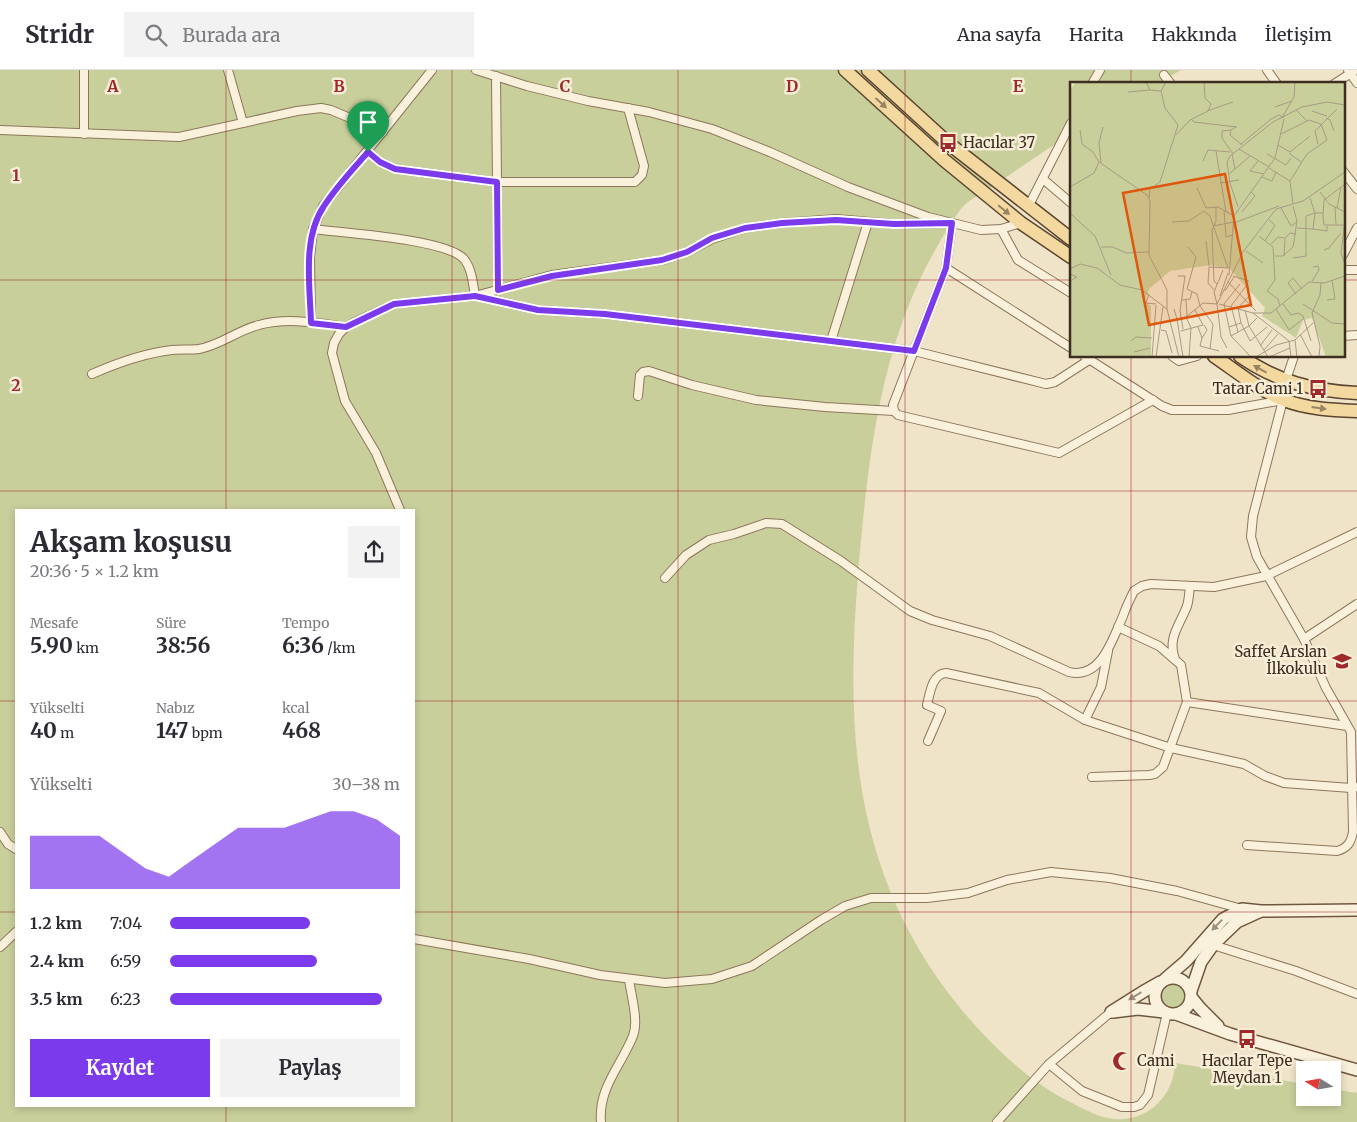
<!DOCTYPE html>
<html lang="tr">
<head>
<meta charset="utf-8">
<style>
  body { margin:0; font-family:Merriweather,serif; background:#f2f2f3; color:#2b2b33; height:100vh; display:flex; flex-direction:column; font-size:19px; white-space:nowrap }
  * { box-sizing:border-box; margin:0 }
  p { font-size:16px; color:#7c7c81 }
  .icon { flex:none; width:28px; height:28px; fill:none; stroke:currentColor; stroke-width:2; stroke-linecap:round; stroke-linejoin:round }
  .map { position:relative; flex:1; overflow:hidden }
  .sheet { position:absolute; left:15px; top:439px; width:400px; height:598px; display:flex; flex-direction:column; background:#fff; border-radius:0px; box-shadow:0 2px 8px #0003 }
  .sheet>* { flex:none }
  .needle { width:32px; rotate:281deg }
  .tools { position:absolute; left:1296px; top:991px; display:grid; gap:10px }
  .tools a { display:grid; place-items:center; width:45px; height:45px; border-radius:0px; background:#fff; box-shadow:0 2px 8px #0003; font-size:25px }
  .pin { position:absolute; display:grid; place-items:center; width:42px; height:42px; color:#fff; margin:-51px -21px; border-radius:50% 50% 50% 0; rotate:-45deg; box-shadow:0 0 5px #0007 }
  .pin .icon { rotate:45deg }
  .round { display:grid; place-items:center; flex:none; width:52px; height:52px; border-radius:0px; background:#f2f2f3 }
  .summary { display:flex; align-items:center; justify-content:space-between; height:85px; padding:0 15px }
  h1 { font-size:28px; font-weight:700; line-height:38px }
  .stats { display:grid; grid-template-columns:repeat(3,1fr); gap:8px; height:85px; padding:5px 15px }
  .stats div { display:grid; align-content:center }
  .stats b { font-size:21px; font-weight:700 }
  .stats small { font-size:14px; font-weight:400 }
  .stats p { font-size:14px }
  .chart { height:140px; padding:10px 15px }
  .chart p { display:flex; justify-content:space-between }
  .chart svg { width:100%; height:90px; margin-top:5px; fill:#7c3aed; opacity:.7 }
  .button { display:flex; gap:10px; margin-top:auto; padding:10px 15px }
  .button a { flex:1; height:58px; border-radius:0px; background:#7c3aed; color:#fff; font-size:20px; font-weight:700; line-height:58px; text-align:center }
  .button a+a { background:#f2f2f3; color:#2b2b33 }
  ul { padding:0 15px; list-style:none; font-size:16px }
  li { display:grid; grid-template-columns:80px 60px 1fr; align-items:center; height:38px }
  li i { height:12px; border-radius:6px; background:#7c3aed }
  header { display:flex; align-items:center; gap:30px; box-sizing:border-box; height:70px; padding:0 25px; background:#fff; border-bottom:1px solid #e1e1e2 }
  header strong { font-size:24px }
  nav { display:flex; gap:28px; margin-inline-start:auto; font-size:18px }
  .search { width:350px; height:45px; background:#f2f2f3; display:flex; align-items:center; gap:12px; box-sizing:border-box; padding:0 18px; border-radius:0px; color:#7c7c81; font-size:19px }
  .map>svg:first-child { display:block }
  .grass { fill:#c9cf9b; fill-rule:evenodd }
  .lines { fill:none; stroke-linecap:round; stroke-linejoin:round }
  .street-casing { stroke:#8d765c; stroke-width:10 }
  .secondary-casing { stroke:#6f573f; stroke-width:14 }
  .primary-casing { stroke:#5b4430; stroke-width:15 }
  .street { stroke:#faf1dc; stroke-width:8 }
  .secondary { stroke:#faf1dc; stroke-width:11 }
  .primary { stroke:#f3d9a0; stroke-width:12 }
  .oneway { fill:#988460 }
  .oneway2 { fill:#9c907e }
  .route-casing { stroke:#fff; stroke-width:10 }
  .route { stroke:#7c3aed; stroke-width:6 }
  .grid { fill:none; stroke:#9e2a2b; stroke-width:1; stroke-opacity:0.55 }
  .labels { text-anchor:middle; stroke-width:5; stroke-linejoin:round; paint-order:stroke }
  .poi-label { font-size:15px; fill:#3d2e20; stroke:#f7eed8; text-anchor:start }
  .inset-road { fill:none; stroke:#a89b85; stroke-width:1 }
  .view { fill:#df570d; fill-opacity:0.15; stroke:#df570d; stroke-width:2.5 }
  .inset-edge { fill:none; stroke:#3d2e20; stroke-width:2.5 }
  .grid-label { font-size:16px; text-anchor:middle; font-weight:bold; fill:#9e2a2b; stroke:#f7eed8; stroke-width:5; stroke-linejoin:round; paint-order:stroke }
</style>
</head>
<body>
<header>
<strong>Stridr</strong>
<div class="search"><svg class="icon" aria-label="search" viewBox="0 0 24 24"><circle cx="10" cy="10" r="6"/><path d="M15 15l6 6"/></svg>Burada ara</div>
<nav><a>Ana sayfa</a><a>Harita</a><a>Hakkında</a><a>İletişim</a></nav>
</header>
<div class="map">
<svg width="1357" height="1052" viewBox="0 0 1357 1052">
  <rect width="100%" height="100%" fill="#f0e4c8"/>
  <!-- grass -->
  <g class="grass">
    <path d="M0,0H1181L1157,14H1071V64C1044,81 1018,99 992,117C982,123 968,130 961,139C948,156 938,175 928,193C886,274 872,361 863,450C845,631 840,791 961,939C992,976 1029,1012 1072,1033C1085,1040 1099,1047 1113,1049C1148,1052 1174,1026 1175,993L1305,1014V1028H1332L1333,1019L1357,1023V1052H0ZM16,440H414V1035H16Z"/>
    <circle cx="1173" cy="926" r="12"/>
  </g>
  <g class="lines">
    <!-- street casing -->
    <g class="street-casing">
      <g id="street">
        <path d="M228,0L243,53"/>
        <path d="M476,0L527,16L588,31L649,42L712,59L770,82L848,117L928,147L981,160L1001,159L1021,153"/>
        <path d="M1267,0L1277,14"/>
        <path d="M1348,0L1357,13"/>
        <path d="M1164,5L1171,14"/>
        <path d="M496,6L498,220"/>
        <path d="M1092,14L1100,0"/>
        <path d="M1334,14L1356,0"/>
        <path d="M0,60L179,67L297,41L321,38L331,40L383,62"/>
        <path d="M84,64V0"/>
        <path d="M368,82L380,92L395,99L497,112H635L642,105L644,96L628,38"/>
        <path d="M1343,101L1357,119"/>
        <path d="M1043,109L1071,133"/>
        <path d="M1028,137L1071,53"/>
        <path d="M313,159C344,163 446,169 464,189C472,199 473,214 475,226L538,240L605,244L914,281L1046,314L1055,312L1089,290"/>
        <path d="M1001,159L1018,190L1071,223"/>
        <path d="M1343,185L1357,158"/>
        <path d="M946,198L1071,278"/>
        <path d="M1343,200H1357"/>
        <path d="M311,253L310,188L313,159L323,136L432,0"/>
        <path d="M1343,266L1357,265"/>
        <path d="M831,271L868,152"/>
        <path d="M1084,286L1162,336L1172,340H1228L1283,330L1253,446L1251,467L1257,487L1304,569L1326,618L1351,662L1353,762C1351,772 1348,778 1337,781L1247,775"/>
        <path d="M1172,286L1179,291L1197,286"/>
        <path d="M92,304C117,293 145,283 172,280C181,279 190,280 199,279C221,275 238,260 259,255C288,247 317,253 346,257"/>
        <path d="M1286,310L1294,286"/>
        <path d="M638,326L640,305L643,302L649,301L692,315L756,330L825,337L894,341"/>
        <path d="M400,440L376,383L345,331L332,283L334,273L339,264L346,257L355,252L394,234L475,226L552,205L663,190L687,182L712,169L745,158L782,153L836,149L894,154L952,153L946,198L893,335L894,341L898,345L1059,383L1153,330"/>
        <path d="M665,508L686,485L709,470L734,464L766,453L782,454L841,491L910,541L932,550L990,566L1069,602C1101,610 1113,568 1123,546C1126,537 1130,529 1134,521L1142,516L1151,514L1214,517L1266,506L1357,462"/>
        <path d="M1304,569L1357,534"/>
        <path d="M1175,589C1167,568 1180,555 1187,536C1189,530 1189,523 1190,516"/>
        <path d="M1187,632L1347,656"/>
        <path d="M1085,650L1101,617L1108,581"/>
        <path d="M928,671L941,641L927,635C930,623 932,604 946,603L1039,623L1085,650L1171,678L1244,694L1265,706L1284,713L1351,718L1357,717"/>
        <path d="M1092,707L1149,705L1155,704L1163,697L1187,632L1181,595L1159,576L1118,557"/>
        <path d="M0,762L8,774L16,779"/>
        <path d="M414,869L529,889L600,905L665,913L712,909L752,896L821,850L845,836L871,828H927L968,823L1007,810L1051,802L1110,808L1177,821L1242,839"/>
        <path d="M1213,875L1296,901L1357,924"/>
        <path d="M0,877L16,862"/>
        <path d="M1049,994L1082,1021L1122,1037H1134L1140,1035L1148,1025L1167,943"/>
        <path d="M601,1052C598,1018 621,996 633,966C639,950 631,926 629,909"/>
        <path d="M997,1052L1049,994L1111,942"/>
      </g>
    </g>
    <!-- secondary casing -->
    <g class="secondary-casing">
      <g id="secondary">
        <circle cx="1173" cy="926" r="18"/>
        <path d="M1165,909L1186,891L1223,849L1242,839L1261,841L1357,840"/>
        <path d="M1191,921L1201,892L1213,875L1237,852L1259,842"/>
        <path d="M1191,927L1200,938L1218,956"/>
        <path d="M1111,942L1146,920L1160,912"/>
        <path d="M1113,942L1138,939L1164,942"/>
        <path d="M1176,944L1230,964L1357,1000"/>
      </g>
    </g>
    <!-- primary casing -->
    <g class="primary-casing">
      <g id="primary">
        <path d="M845,0L944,90L1021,153L1071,187"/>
        <path d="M868,0L948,73L1071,169"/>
        <path d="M1214,286C1236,301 1259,320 1284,330C1307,339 1333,340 1357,341"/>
        <path d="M1240,286C1276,311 1313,321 1357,323"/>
      </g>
    </g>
    <!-- street -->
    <use href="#street" class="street"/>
    <!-- secondary -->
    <use href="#secondary" class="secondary"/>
    <!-- primary -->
    <use href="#primary" class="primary"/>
  </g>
  <!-- one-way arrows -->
  <defs><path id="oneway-solid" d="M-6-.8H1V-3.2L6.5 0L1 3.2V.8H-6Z" transform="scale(1.25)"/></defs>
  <g class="oneway">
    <use href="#oneway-solid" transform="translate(881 33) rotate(42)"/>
    <use href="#oneway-solid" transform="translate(1004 140) rotate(39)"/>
    <use href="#oneway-solid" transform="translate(1260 299) rotate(-151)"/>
    <use href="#oneway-solid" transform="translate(1319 338) rotate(8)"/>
  </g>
  <g class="oneway2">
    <use href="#oneway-solid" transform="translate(1217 855) rotate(134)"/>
    <use href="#oneway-solid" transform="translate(1135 926) rotate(149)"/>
  </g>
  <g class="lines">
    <!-- route casing -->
    <g class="route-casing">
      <path id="route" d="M368,82L380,92L395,99L497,112L498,220L552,206L662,190L687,182L712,168L745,158L782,153L836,150L894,154L952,153L946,198L914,281L605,244L538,240L475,226L394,234L346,257L311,253C310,216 302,168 324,136C336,117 353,99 368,82Z"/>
    </g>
    <!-- route -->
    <use href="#route" class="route"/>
  </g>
  <!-- grid -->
  <path class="grid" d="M226,0V440M452,0V1052M678,0V1052M905,0V1052M1131,0V14M0,210H1071M1343,210H1357M1131,286V1052M0,421H1357M0,631H16M414,631H1357M0,842H16M414,842H1357M226,1035V1052"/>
  <!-- icons -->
  <defs>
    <g id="bus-bare" transform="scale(1.5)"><path d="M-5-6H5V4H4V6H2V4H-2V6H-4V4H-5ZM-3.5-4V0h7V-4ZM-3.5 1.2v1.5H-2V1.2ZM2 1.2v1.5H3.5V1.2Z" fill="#9e2a2b" stroke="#f7eed8" stroke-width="2.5" paint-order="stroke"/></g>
    <g id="school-bare" transform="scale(1.5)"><path d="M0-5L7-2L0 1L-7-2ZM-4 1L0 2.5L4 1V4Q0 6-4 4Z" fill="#9e2a2b" stroke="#f7eed8" stroke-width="2.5" paint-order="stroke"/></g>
    <g id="mosque-bare" transform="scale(1.5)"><path d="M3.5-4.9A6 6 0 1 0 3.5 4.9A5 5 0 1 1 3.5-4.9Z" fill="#9e2a2b" stroke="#f7eed8" stroke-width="2.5" paint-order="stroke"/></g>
  </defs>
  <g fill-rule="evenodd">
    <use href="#bus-bare" x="948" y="73"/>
    <use href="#bus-bare" x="1318" y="319"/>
    <use href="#school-bare" x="1342" y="591"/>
    <use href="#bus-bare" x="1247" y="969"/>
    <use href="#mosque-bare" x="1122" y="991"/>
  </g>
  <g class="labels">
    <!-- poi labels -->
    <g class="poi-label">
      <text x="963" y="78">Hacılar 37</text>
      <text x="1303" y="324" text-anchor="end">Tatar Cami 1</text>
      <text x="1327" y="587" text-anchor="end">Saffet Arslan<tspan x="1327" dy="17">İlkokulu</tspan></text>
      <text x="1137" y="996">Cami</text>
      <text x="1247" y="996" text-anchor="middle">Hacılar Tepe<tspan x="1247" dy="17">Meydan 1</tspan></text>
    </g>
  </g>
  <!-- overview -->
  <g transform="translate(1070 12)">
    <rect width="275" height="275" fill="#f0e4c8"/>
    <path d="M6,0H275V275H256L242,236L233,238L226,256L192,234L195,226L160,187L140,183L100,189L79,207L75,219L81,224V275H0V8Z" fill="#c9cf9b"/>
    <path class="inset-road" d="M76,0L80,8L91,9M58,10L80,8M205,25L222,19M226,28L237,39M137,29L163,20M242,29L257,34M213,34L224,15L225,0M256,36L260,38L264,49M122,37L138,29L141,22L135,16L134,0M166,45L161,48L160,53L172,63M10,48L12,62L23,70L29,80M161,48L152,49V56L163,72M211,52L239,38L251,42L257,58L237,72L220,99M106,53L121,37L124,40L167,45M171,62L201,37L209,33L214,36M248,62L245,49L267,27M208,63L220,70L240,54M169,67L199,85M146,69L156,130M219,71L231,80M162,72L165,87M197,72L216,83L221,76M133,79L138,68L160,70M188,79L180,89L194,92M31,81L29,61L33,45M199,86L220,99L223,122M159,92L180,74M192,95L202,99L206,90M150,101L169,98M0,105L24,91L29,80L77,113L80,119L79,173L97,208V227M127,106L136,126M250,110L259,122L275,130M79,116L80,107L90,100L108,43L95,26L91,9L96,0M146,125V139L142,148L144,199L147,202M168,125L160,101L157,80L160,74L203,40L232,25L257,20L275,23M265,125L266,143M136,126L148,125L164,134M211,126L221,144L227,140M267,126L271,105M154,129L156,155L163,153M172,130L185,114L181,110M0,131L25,154L41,193M275,139L271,171L275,182M102,140L119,139L134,129L140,134L158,186L139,185L138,201L145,209M164,141L209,124M274,143H254L253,134L254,118L275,102M143,144L164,140M227,146L243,147L245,131H253M243,147L257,149V144M189,154L203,165L205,198L197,209L208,217L210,224M136,159L139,184M195,159L205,143L199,138M201,162L208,155L214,156M31,165H43L56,171L79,170M118,165L126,175L117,207L127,212L130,224L143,242L140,267M254,168L259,166L271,151M176,169L193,181M205,174H213L223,165L227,139L223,124M214,174L215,156L220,151L226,152M223,176L236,174V134L245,131L240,116M0,187L10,182L27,186L50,203L72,208L89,221M0,192L7,195L0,199M159,193L164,134L205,76L214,37M108,194H115L110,229L113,247M163,194L179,199M242,199L249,188L248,184L243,185M158,200L186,229M155,209L164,195M79,212L76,221L86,222M226,212L218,201L223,196L232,207M150,214L158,191M112,218L120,217L122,210M116,218L117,234M257,218L265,217L262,198M89,221L97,227L109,275M149,222L183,231L219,259L221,275M154,222L159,245L171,241L168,226L180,213M154,222L170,202M213,222L221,233L228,231L233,234L241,259M233,222L262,241L275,242M104,227L107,237L116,235L133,221L147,222L144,210L153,188M206,227L219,248L233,237M175,228L179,244L198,275M183,231H201L239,200L254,201L275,194M116,235L121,246L119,275M107,237L113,275M171,241L180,259L197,245M128,245L132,256L130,264L149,269M159,245L161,254L179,244L187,236M91,248L96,249L102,271M111,249L133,243L125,228M168,250L161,224L176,204M230,252L242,275M161,254L181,275M132,256L137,248L134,243M225,258L227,275M61,259L66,255L82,256M190,264L202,248M157,266L151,255L147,222L173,170L206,127L233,119L275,90M194,268L208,252M64,270L80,266M82,275L86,223M86,275L93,225M186,275L206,263L225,258L243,241M199,275L220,266M249,275L250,264L242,231L250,213L251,201"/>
    <path class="view" d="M155,92L181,223L79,243L53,111Z"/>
    <rect width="275" height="275" class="inset-edge"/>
  </g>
  <g class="grid-label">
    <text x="113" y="22">A</text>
    <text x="339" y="22">B</text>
    <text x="565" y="22">C</text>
    <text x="792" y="22">D</text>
    <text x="1018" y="22">E</text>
    <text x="16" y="111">1</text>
    <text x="16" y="321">2</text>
  </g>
</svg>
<div class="tools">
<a><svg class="needle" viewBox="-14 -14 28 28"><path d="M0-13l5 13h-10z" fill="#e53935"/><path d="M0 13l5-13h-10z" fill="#7c7c81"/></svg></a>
</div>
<div class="pin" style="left:368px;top:82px;background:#1e9e55"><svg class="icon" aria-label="arrive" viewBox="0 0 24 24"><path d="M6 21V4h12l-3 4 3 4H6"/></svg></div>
<section class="sheet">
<div class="summary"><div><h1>Akşam koşusu</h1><p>20:36 · 5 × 1.2 km</p></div><a class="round"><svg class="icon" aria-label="share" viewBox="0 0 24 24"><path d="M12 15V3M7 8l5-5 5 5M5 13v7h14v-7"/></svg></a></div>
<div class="stats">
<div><p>Mesafe</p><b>5.90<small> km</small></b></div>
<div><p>Süre</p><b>38:56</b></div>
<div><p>Tempo</p><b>6:36<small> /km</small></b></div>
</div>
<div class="stats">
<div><p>Yükselti</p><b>40<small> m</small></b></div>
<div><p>Nabız</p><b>147<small> bpm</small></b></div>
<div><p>kcal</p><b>468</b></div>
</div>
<div class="chart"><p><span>Yükselti</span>30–38 m</p>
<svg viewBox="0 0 160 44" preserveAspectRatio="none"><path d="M0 44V18L10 18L20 18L30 18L40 26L50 34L60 38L70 30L80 22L90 14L100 14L110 14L120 10L130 6L140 6L150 10L160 18V44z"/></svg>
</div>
<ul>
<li><b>1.2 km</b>7:04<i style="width:61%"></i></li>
<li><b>2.4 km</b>6:59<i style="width:64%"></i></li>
<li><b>3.5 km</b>6:23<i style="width:92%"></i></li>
</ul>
<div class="button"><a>Kaydet</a><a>Paylaş</a></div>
</section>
</div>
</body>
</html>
